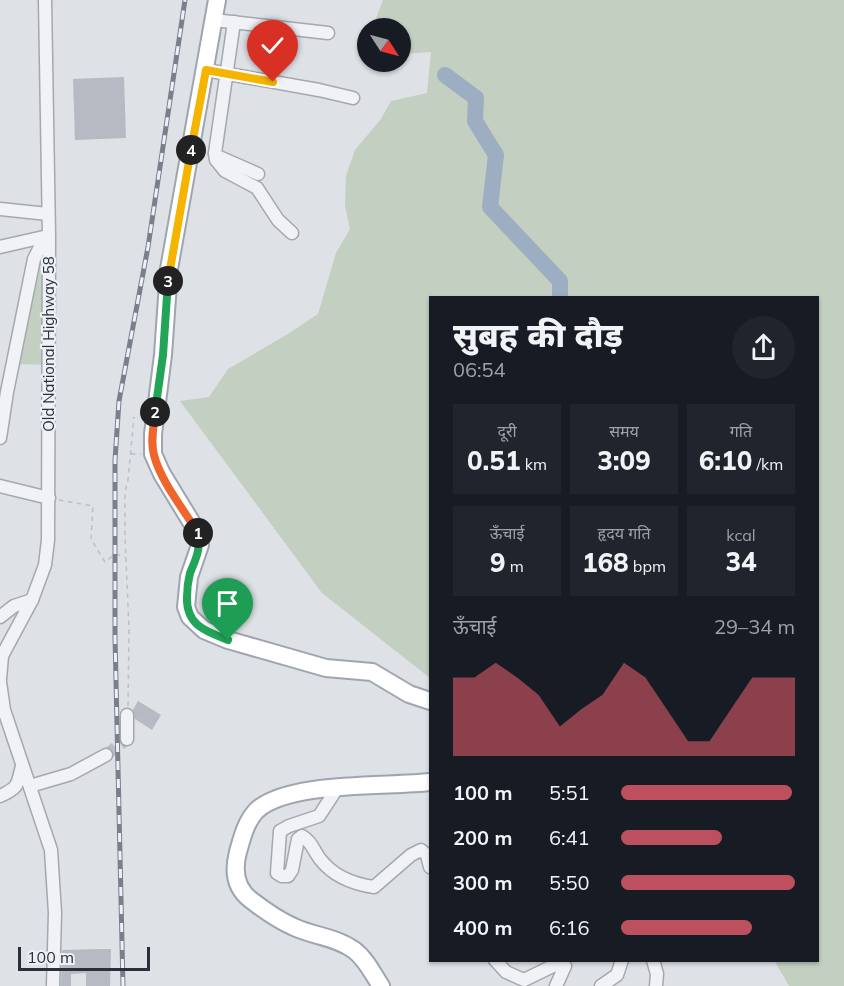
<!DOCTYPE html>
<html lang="hi">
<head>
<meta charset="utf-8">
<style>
  body { margin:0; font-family:Mulish,"Noto Sans Devanagari",sans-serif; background:#20242c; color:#f1f3f6; height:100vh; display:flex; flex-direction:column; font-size:22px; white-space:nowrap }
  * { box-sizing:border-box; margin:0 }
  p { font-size:20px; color:#9ea1a6 }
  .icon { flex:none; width:33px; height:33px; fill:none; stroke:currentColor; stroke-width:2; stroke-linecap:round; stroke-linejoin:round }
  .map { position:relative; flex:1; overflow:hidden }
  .side { position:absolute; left:429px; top:296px; width:390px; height:666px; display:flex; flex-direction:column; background:#171b24; border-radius:0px; box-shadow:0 2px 4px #0004 }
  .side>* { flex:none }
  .needle { width:39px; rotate:126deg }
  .controls { position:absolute; left:357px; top:18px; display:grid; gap:12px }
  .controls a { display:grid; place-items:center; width:54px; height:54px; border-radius:50%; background:#171b24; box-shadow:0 2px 4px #0004; font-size:30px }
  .scale { position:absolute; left:18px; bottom:15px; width:132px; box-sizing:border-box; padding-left:6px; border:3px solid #292f3b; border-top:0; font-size:16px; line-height:21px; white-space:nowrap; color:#292f3b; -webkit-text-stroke:4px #edf0f4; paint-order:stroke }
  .pin { position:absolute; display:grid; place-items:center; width:51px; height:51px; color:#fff; margin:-62px -26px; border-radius:50% 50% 50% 0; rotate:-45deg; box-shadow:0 0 6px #0007 }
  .pin .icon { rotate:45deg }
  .km { position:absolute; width:30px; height:30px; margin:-15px; border-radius:50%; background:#222; color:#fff; font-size:16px; line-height:30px; text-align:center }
  .round { display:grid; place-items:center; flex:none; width:63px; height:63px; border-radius:32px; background:#20242c }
  .summary { display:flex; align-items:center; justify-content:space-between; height:102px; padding:0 24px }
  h1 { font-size:33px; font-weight:800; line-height:45px }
  .figures { display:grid; grid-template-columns:repeat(3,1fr); gap:9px; height:102px; padding:6px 24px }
  .figures div { display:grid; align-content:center; border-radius:0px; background:#20242c; text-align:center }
  .figures b { font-size:26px; font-weight:800 }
  .figures small { font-size:16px; font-weight:400 }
  .figures p { font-size:16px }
  .chart { height:168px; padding:12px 24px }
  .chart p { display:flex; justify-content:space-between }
  .chart svg { width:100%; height:108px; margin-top:6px; fill:#bd505e; opacity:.7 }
  ul { padding:0 24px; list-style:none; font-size:20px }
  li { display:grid; grid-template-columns:96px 72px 1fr; align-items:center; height:45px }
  li i { height:15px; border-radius:8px; background:#bd505e }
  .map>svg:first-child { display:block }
  .green { fill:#c3cfc0 }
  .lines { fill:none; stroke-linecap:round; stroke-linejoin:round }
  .river { stroke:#9daec2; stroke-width:16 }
  .building { fill:#b6bac2 }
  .minor-tunnel { stroke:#babdc4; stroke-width:12; stroke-dasharray:12 6; stroke-linecap:butt }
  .minor-casing { stroke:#a4a8af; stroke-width:15 }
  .major-casing { stroke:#9fa5b0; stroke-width:20 }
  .path { stroke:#bcbfc5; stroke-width:1.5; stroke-dasharray:4.5 4.5; stroke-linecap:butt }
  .minor { stroke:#f0f2f5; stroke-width:12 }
  .major { stroke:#fff; stroke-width:16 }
  .rail-casing { stroke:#79808d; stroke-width:5 }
  .rail { stroke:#edf0f4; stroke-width:3; stroke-dasharray:9; stroke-linecap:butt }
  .split-1-casing { stroke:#fff; stroke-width:12 }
  .split-2-casing { stroke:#fff; stroke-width:12 }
  .split-3-casing { stroke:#fff; stroke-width:12 }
  .split-4-casing { stroke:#fff; stroke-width:12 }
  .split-5-casing { stroke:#fff; stroke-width:12 }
  .split-1 { stroke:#22a559; stroke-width:8 }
  .split-2 { stroke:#f0652b; stroke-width:8 }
  .split-3 { stroke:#22a559; stroke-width:8 }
  .split-4 { stroke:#f5b400; stroke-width:8 }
  .split-5 { stroke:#f5b400; stroke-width:8 }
  .labels { text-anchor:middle; stroke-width:4.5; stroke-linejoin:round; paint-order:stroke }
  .street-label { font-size:15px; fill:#292f3b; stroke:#edf0f4 }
</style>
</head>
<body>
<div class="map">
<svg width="844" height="986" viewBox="0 0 844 986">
  <rect width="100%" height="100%" fill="#dee1e6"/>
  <!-- green -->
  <g class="green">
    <path d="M383,0H844V986H789L774,960H818V297H430V678L322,593L180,401L209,397L228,369L288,334L318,314L336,253L350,229L345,206L346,176L355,150L381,119L391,101L427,93L431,52L401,54L400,28H372Z"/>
    <path d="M39,257L47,259L51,365L17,364Z"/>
  </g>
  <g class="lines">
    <!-- river -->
    <path class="river" d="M445,75L476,98L475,121L496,155L490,207L560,281V297"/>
  </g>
  <!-- building -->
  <g class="building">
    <path d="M124,77L126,138L75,140L73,79Z"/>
    <path d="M138,701L161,715L152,730L135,719L133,710Z"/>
    <path d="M103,949H111L110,986H86V973L71,974V986H61L62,950Z"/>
  </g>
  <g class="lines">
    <!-- minor-tunnel -->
    <path class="minor-tunnel" d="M106,755L127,739"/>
    <!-- minor casing -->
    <g class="minor-casing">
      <g id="minor">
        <path d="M214,20L328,33"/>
        <path d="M234,22L215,153L217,156L258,174"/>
        <path d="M206,70L319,90L353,98"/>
        <path d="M215,154L216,160L225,171L257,188L278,220L292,233"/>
        <path d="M0,209L48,214"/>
        <path d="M0,247L48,236"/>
        <path d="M0,438L7,392L34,259L45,237"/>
        <path d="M0,486L49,498"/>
        <path d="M0,617L14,606L32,600"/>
        <path d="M0,679L2,656L32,600L45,565L48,540L49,236L45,0"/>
        <path d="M0,682L4,710L51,850L55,913L53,986"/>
        <path d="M127,739V715"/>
        <path d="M30,786L71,774L106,755"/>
        <path d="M338,787L319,816L289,826L280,831L277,873L282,876H288L292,870L298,839L302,836C311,841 314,851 320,859C333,876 353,884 374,887L411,855L421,850L427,855L430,867"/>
        <path d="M0,796C20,787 17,784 22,766"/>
        <path d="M495,960L506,972L524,980L559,963L565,966L556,986"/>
        <path d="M653,960L657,974L656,986"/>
        <path d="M601,986L617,975L622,960"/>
      </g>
    </g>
    <!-- major casing -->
    <g class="major-casing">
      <g id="major">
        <path d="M217,0L169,269L163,355L153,434V454L162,474L198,533L200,545L189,577L186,607L190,617L204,630L228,640L326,668L372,672L409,694L430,701"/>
        <path d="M381,986C373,974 366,959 354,950C336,937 313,936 294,927C280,921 264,910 251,900C235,888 233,871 238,852C242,838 246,821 257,810C289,781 387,787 430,782"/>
      </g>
    </g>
    <!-- path -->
    <g class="path">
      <path d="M131,454H141"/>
      <path d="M59,500L93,506L91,539L105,562L115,554L125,557"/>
      <path d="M128,706L129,628L125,537V492L128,480L134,417"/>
      <path d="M138,718L146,720"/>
    </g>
    <!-- minor -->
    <use href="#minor" class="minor"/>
    <!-- major -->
    <use href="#major" class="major"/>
    <!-- rail casing -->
    <g class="rail-casing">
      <path id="rail" d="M123,986L115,637V460L119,401L148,247L185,0"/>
    </g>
    <!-- rail -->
    <use href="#rail" class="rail"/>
  </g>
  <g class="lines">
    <!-- split-1 casing -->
    <g class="split-1-casing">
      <path id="split-1" d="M198,533C201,548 196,559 190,573C188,581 187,589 187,597C186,625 205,631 228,640"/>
    </g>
    <!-- split-2 casing -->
    <g class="split-2-casing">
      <path id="split-2" d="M155,412C154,426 150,441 154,455C160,480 184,510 198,533"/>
    </g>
    <!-- split-3 casing -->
    <g class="split-3-casing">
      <path id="split-3" d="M155,412L163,355L168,281"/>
    </g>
    <!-- split-4 casing -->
    <g class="split-4-casing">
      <path id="split-4" d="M168,281L191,150"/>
    </g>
    <!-- split-5 casing -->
    <g class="split-5-casing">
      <path id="split-5" d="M191,150L206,70L273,82"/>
    </g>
    <!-- split-1 -->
    <use href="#split-1" class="split-1"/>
    <!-- split-2 -->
    <use href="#split-2" class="split-2"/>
    <!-- split-3 -->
    <use href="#split-3" class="split-3"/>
    <!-- split-4 -->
    <use href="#split-4" class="split-4"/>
    <!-- split-5 -->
    <use href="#split-5" class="split-5"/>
  </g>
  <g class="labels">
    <!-- street labels -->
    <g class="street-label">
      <text transform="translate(49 344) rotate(-90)" y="5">Old National Highway 58</text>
    </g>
  </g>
</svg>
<div class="controls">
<a><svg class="needle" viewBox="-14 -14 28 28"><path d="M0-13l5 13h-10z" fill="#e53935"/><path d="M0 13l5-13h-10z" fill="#9ea1a6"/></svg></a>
</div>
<div class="scale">100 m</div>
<div class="pin" style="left:228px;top:640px;background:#1e9e55"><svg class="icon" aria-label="arrive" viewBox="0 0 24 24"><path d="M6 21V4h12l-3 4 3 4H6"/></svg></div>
<div class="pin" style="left:273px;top:82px;background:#d93025"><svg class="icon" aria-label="check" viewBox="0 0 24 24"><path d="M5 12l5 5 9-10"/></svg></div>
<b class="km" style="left:198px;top:533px">1</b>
<b class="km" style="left:155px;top:412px">2</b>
<b class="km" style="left:168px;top:281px">3</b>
<b class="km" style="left:191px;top:150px">4</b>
<section class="side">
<div class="summary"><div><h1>सुबह की दौड़</h1><p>06:54</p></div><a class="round"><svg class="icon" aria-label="share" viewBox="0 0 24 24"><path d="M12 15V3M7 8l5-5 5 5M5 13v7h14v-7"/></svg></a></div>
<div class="figures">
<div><p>दूरी</p><b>0.51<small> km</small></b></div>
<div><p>समय</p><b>3:09</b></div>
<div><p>गति</p><b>6:10<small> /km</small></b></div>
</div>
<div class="figures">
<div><p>ऊँचाई</p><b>9<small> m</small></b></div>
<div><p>हृदय गति</p><b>168<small> bpm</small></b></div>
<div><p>kcal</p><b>34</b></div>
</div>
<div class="chart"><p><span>ऊँचाई</span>29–34 m</p>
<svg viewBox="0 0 160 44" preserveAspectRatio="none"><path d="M0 44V12L10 12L20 6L30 12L40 19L50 32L60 25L70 19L80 6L90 12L100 25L110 38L120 38L130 25L140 12L150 12L160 12V44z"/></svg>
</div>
<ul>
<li><b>100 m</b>5:51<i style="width:98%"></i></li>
<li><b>200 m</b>6:41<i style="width:58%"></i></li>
<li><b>300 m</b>5:50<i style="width:100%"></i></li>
<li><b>400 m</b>6:16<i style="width:75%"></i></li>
</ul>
</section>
</div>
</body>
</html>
